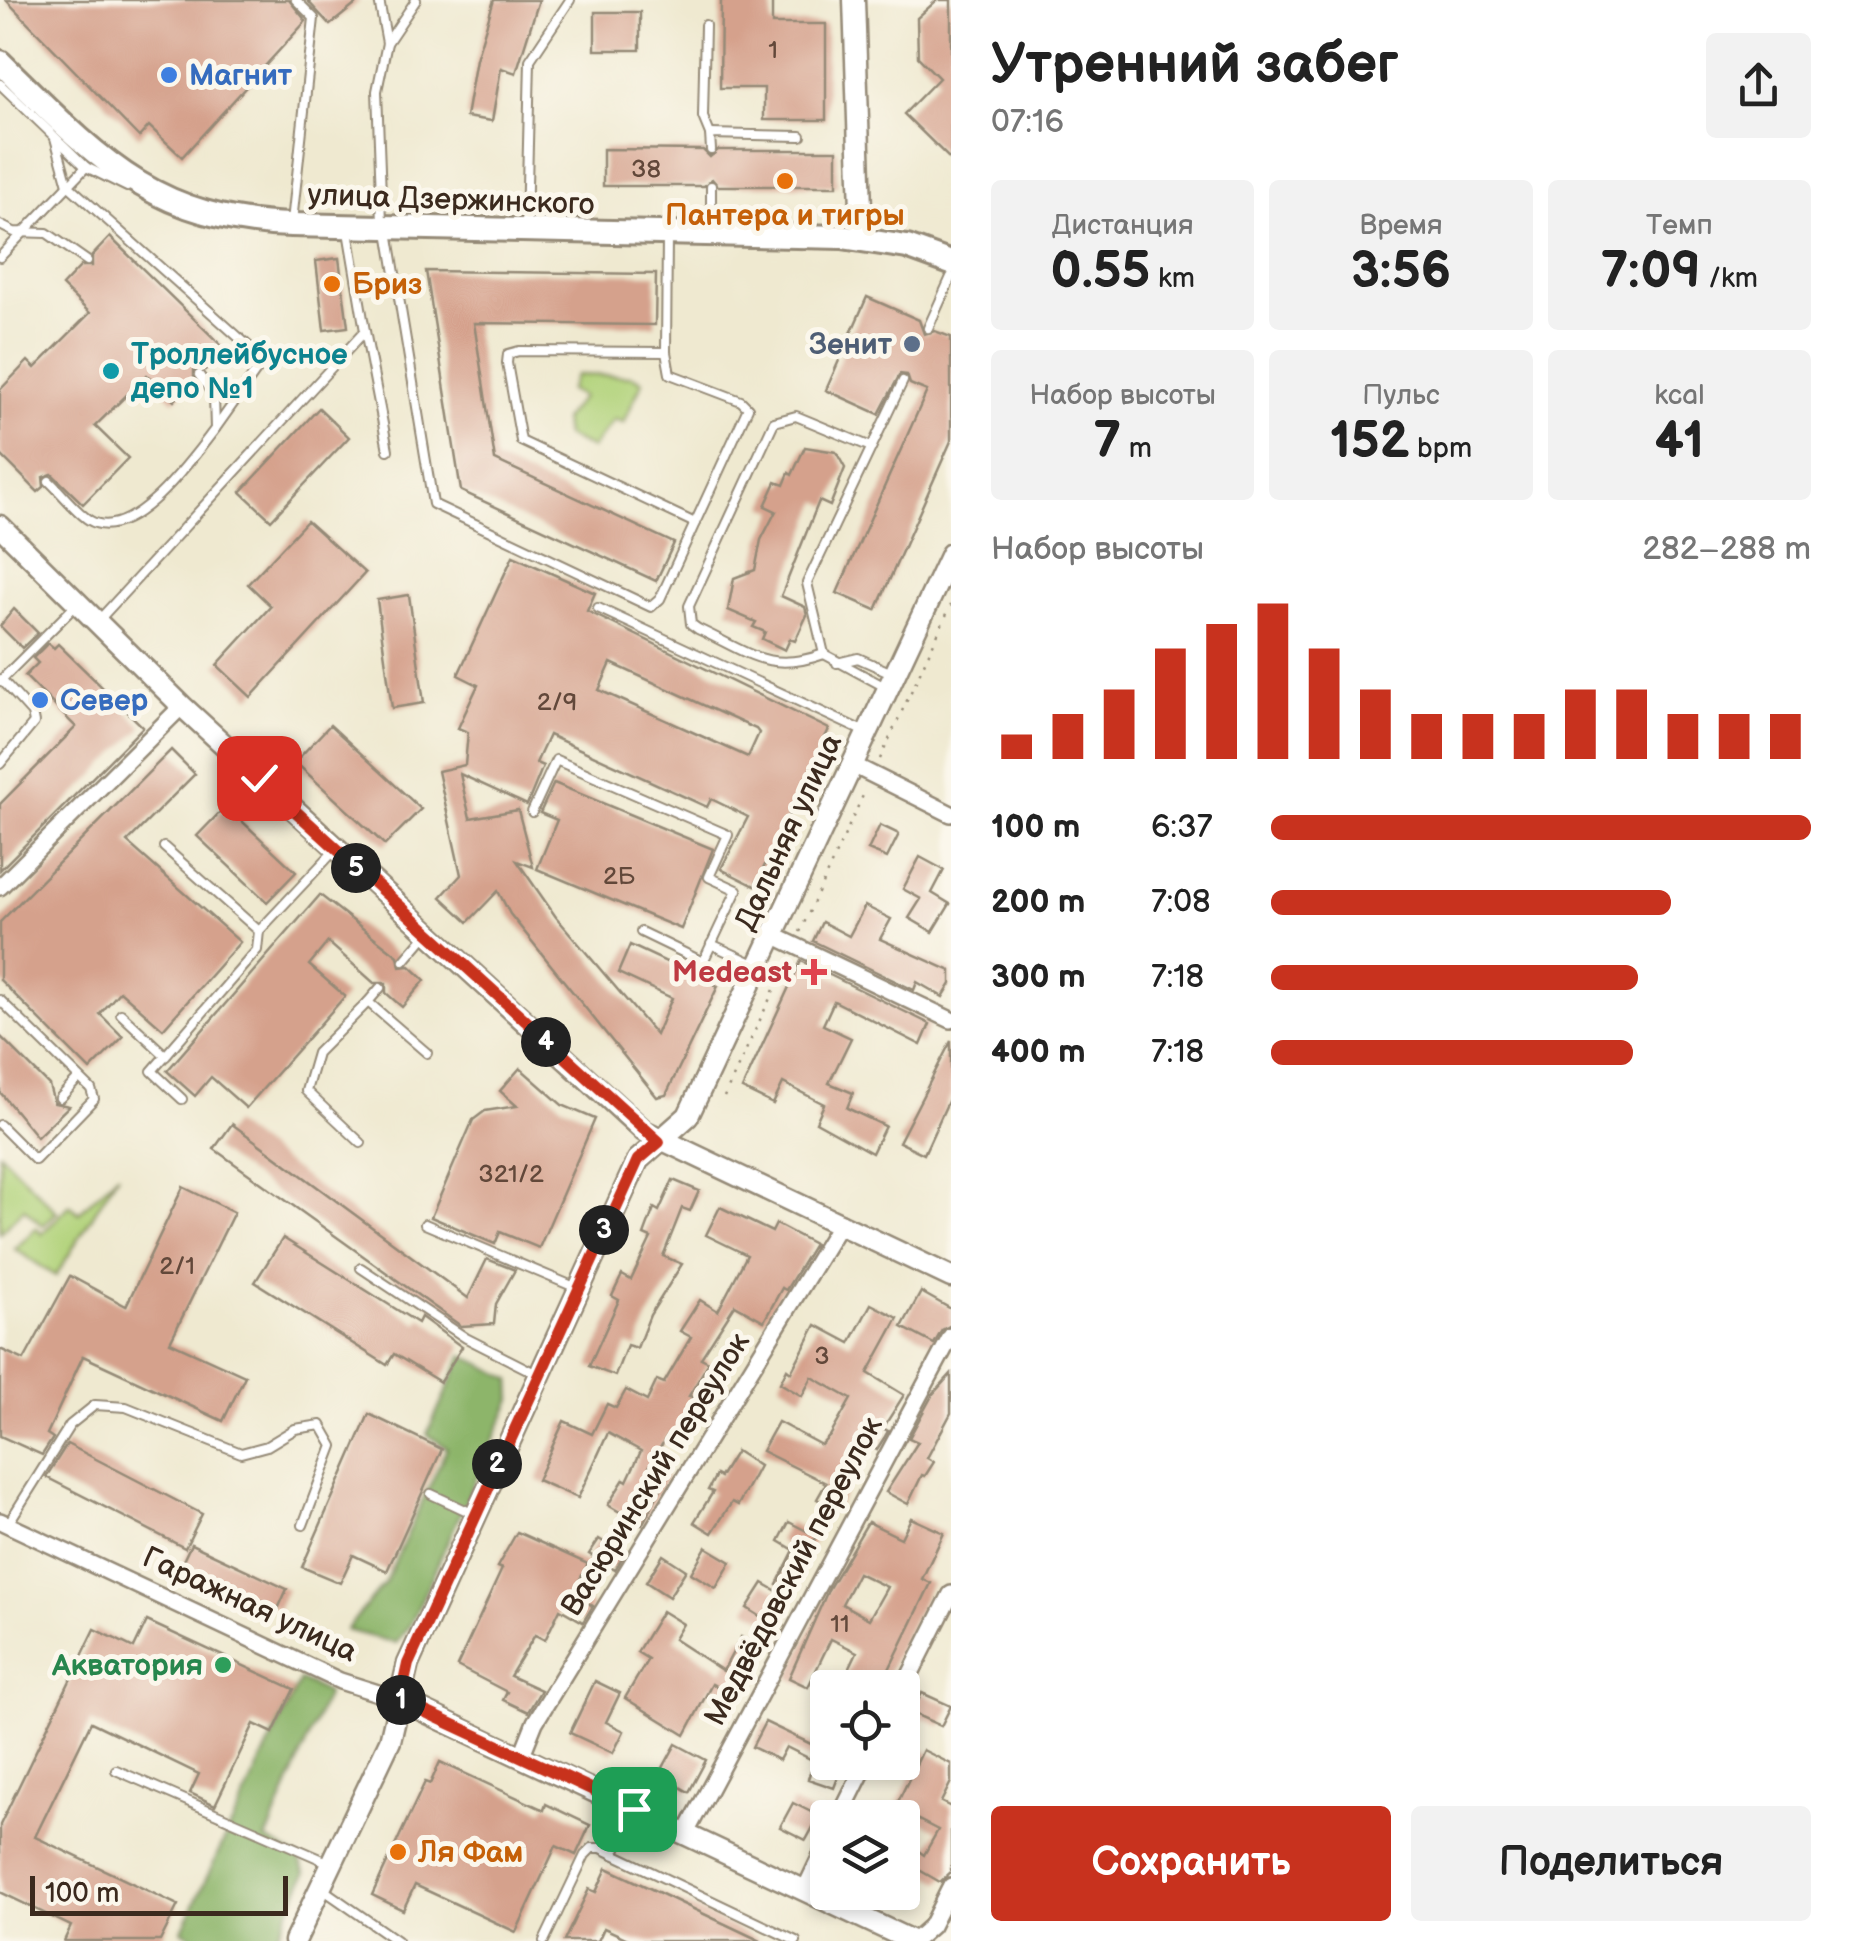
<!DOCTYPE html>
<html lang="ru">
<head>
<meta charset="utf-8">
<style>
  body { margin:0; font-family:"Balsamiq Sans",sans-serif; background:#f2f2f2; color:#222; height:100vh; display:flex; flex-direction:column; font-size:38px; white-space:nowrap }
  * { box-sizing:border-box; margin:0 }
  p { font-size:32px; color:#767676 }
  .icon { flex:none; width:55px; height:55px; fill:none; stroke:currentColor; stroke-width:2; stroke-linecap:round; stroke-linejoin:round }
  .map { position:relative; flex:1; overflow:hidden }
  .side { display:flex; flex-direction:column; background:#fff; width:900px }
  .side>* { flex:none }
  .buttons { position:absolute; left:810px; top:1670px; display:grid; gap:20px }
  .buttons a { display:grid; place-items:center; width:110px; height:110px; border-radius:10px; background:#fff; box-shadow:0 5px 15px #0003; font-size:50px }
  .scale { position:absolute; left:30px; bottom:25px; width:258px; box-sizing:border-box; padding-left:10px; border:5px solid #3b2a1e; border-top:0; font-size:28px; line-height:35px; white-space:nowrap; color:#3b2a1e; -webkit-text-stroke:8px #fbf7ec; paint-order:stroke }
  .pin { position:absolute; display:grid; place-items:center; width:85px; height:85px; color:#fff; margin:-42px; border-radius:20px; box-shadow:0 5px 15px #0006 }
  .km { position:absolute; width:50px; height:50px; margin:-25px; border-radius:50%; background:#222; color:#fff; font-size:28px; line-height:50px; text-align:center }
  .round { display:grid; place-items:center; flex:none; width:105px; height:105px; border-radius:10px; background:#f2f2f2 }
  .headline { display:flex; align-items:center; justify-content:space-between; height:170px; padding:0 40px }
  h1 { font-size:55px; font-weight:600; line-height:75px }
  .figures { display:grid; grid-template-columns:repeat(3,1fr); gap:15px; height:170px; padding:10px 40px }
  .figures div { display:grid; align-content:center; border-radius:10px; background:#f2f2f2; text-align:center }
  .figures b { font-size:50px; font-weight:600 }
  .figures small { font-size:28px; font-weight:400 }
  .figures p { font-size:28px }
  .chart { height:280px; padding:20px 40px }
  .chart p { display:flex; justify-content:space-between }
  .chart svg { width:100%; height:180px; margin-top:10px; stroke:#c8321e; stroke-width:6 }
  .cta { display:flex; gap:20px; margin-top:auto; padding:20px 40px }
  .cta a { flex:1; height:115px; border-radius:10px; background:#c8321e; color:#fff; font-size:40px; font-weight:600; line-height:115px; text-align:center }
  .cta a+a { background:#f2f2f2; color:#222 }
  ul { padding:0 40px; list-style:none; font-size:32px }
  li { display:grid; grid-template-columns:160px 120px 1fr; align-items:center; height:75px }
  li i { height:25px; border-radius:12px; background:#c8321e }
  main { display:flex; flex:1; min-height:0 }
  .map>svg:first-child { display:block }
  .green { fill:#b2d37b; stroke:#767e4c; stroke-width:2.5 }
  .forest { fill:#8db56b; stroke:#647044; stroke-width:2.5 }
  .building { fill:#d5a18c; fill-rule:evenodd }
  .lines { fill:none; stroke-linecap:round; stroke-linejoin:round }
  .service-casing { stroke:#958a77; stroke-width:12 }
  .minor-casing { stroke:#958a77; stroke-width:20 }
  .tertiary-casing { stroke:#958a77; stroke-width:25 }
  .secondary-casing { stroke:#958a77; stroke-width:28 }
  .path { stroke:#958a77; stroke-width:2.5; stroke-dasharray:2.5 8; stroke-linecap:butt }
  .service { stroke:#fff; stroke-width:8 }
  .minor { stroke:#fff; stroke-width:15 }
  .tertiary { stroke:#fff; stroke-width:20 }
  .secondary { stroke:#fff; stroke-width:22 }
  .route-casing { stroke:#fff; stroke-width:20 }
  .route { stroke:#c8321e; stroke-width:12 }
  .shop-dot { fill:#3f7fe0; stroke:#fbf7ec; stroke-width:4 }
  .food-dot { fill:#e8710a; stroke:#fbf7ec; stroke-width:4 }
  .service-dot { fill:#5c6f8a; stroke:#fbf7ec; stroke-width:4 }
  .culture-dot { fill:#0f9aa8; stroke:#fbf7ec; stroke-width:4 }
  .health-dot { fill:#e0444e; stroke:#fbf7ec; stroke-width:4 }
  .leisure-dot { fill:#2e9e5b; stroke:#fbf7ec; stroke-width:4 }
  .labels { text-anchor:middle; stroke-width:10; stroke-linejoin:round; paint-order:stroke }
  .number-label { font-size:25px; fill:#62483a }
  .shop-label { font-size:30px; font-weight:bold; fill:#366cbe; stroke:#fbf7ec; text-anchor:start }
  .street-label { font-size:30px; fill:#3b2a1e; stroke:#fbf7ec }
  .food-label { font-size:30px; font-weight:bold; fill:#c56008; stroke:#fbf7ec; text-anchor:start }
  .service-label { font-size:30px; font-weight:bold; fill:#4e5e75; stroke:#fbf7ec; text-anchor:end }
  .culture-label { font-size:30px; font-weight:bold; fill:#0d838f; stroke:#fbf7ec; text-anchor:start }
  .health-label { font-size:30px; font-weight:bold; fill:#be3a42; stroke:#fbf7ec; text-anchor:end }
  .leisure-label { font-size:30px; font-weight:bold; fill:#27864d; stroke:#fbf7ec; text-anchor:end }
</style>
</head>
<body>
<main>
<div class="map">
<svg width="951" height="1941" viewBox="0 0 951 1941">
  <rect width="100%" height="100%" fill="#fbf7ec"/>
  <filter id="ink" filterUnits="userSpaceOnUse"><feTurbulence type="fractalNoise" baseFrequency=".01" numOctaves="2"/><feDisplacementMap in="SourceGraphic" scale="20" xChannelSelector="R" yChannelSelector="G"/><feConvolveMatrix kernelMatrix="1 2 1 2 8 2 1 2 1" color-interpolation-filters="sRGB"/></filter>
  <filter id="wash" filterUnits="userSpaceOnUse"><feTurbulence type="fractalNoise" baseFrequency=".0048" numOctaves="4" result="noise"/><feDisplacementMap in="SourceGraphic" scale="40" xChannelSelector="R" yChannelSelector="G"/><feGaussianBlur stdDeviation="2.25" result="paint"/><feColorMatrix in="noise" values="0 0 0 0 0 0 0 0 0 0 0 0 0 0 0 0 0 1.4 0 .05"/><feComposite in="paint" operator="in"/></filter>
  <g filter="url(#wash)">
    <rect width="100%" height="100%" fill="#efe9d0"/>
    <!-- green -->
    <g class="green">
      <path d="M576,375L632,376L643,381L623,423L614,419L592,448L565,436L563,420L582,397L569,390Z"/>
      <path d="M0,1153L57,1212L43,1226L24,1208L0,1233Z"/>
      <path d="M118,1174L56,1276L15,1249L36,1228L42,1234L70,1205L79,1213Z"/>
    </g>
    <!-- forest -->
    <g class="forest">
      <path d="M463,1355L511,1379L512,1399L411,1623L396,1643L346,1630L385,1583L447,1448L427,1434Z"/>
      <path d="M300,1680L327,1693L266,1840L298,1857L306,1873L275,1941H200L182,1930Z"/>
    </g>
    <g id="blocks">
      <!-- building -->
      <g class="building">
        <path d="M6,0H289L306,21L182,157L149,126L139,137Z"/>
        <path d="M307,0H361L330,25Z"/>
        <path d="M494,0H539L516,73L501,68L492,121L466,117L476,59Z"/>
        <path d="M721,0H772V24H826V120H764V88H720Z"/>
        <path d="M937,0H951V160L904,114L939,78L918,57L917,18Z"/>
        <rect x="595" y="12" width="45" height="38"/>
        <path d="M603,149L703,150L710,157L718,150H837V186H718L712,179L704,186H603Z"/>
        <path d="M110,237L225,349L205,370H194V381L174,401L147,375L95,426L128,458L83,504L52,474L43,477L44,487L38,492L0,454V390L28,361L35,368L90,313L62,286L81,266H92V256Z"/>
        <path d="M339,258L348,327L324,330L316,261Z"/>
        <path d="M426,271L656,274L655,325L474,323L495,460L674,543L656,581L461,491Z"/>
        <path d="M867,297L919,320L924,334L935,331L951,337V441L876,610L837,593L927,391L910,384L907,375L900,374L879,414L826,390Z"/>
        <path d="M319,408L349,437L271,520L241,492Z"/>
        <path d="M805,447L836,452L845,468L830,506L819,501L781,596L805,607L807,615L795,641L790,639L785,650L762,639L765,632L753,627L756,622L728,610L734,578L755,570L761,540L776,511L765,506L776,482L784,485L789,473L792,475Z"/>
        <path d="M307,521L365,573L251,697L217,665L271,606L248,584Z"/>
        <path d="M513,556L595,593L587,611L829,729L755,886L721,869L748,817L711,799L707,807L549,735L536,763L543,766L527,805L460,774L470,818L518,810L533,867L517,861L556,917L656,1035L672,998L618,973L630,945L718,986L666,1095L657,1097L510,914L498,891L468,922L441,897L461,875L438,771L465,765L468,732L458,728L478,685L458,675ZM611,663L756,729L759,733L748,757L599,690Z"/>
        <path d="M409,595L424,703L392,708L377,600Z"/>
        <path d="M14,609L38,633L22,648L0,626Z"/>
        <path d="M48,643L54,648L58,644L143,727L0,870V804L76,727L25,676L38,663L33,658Z"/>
        <path d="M330,725L421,809L385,845L295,762Z"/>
        <path d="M171,750L195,774L127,842L240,942L163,1029L120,991L100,1014L123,1037L90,1070L0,980V922Z"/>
        <path d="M554,783L713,849L681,929L537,869L557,820L540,813Z"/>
        <path d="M226,806L296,872L267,902L197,836Z"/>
        <path d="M880,825L899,834L887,858L868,850Z"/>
        <path d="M920,857L944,870L932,893L950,904L933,932L909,918L921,899L903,889Z"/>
        <path d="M320,895L398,956L400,967L410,966L425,980L402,1007L386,993V983H374L328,942L309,965L345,996L246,1108L211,1077L195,1096L167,1071Z"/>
        <path d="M865,906L891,919L880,939L951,971V984L943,997L917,982L914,990L813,941L822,922L849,936Z"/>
        <path d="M801,961L930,1024L921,1045L834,1001L823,1025L851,1038L829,1083L853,1093L847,1108L885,1126L872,1153L816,1122L824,1104L783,1083L773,1104L742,1089Z"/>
        <path d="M0,1036L49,1085L54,1103L69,1106L37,1137L0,1092Z"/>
        <path d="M951,1041V1095L924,1154L899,1142Z"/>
        <path d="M520,1068L562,1105L595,1119L539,1248L500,1232L495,1244L431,1217L473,1120L485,1111L517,1106L500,1091Z"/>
        <path d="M232,1124L468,1298L487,1259L515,1270L496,1304L494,1324L461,1326L214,1149Z"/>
        <path d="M673,1180L699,1191L690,1211L682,1208L663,1256L682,1264L650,1315L637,1348L627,1345L615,1376L589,1366L619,1300L612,1296L622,1275L631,1280L651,1238L644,1235L654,1208L659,1211Z"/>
        <path d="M183,1187L234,1212L170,1342L245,1376L223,1421L83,1356L47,1434L53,1438L42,1455L0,1436V1349L24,1360L70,1276L126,1306Z"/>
        <path d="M720,1207L772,1232L776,1224L814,1244L786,1290L782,1288L764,1321L735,1305L701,1358L709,1362L689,1396L693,1397L674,1436L668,1434L649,1467L667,1477L642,1525L608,1505L624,1479L627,1481L641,1451L608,1433L578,1498L537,1480L564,1421L592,1434L607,1404L616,1408L626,1390L647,1401L657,1380L664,1383L691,1337L680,1331L700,1300L718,1311L747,1255L706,1235Z"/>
        <path d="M283,1238L418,1323L421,1317L462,1347L440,1382L394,1354L387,1365L255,1282Z"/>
        <path d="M921,1292L951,1309V1325L942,1330L934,1344L902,1327Z"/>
        <path d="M871,1304L898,1318L868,1373L904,1395L883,1428L888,1431L884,1438L877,1449L870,1445L836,1510L817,1499L826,1483L762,1451L778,1422L821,1445L830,1436L851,1399L812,1377L802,1396L780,1383L787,1369L791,1372L816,1325L850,1343Z"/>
        <path d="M951,1374V1413L927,1458L934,1462L925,1476L922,1475L908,1504L886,1492L918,1442L909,1438L933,1394Z"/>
        <path d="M369,1414L442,1449L387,1571L353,1555L340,1583L302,1567Z"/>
        <path d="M67,1444L202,1514L185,1548L46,1477Z"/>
        <path d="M736,1451L759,1466L738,1505L732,1502L712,1533L694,1522L713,1492L708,1490L716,1475L720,1477Z"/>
        <path d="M911,1518L944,1533L922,1579L931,1583L880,1688H840L857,1652L831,1639L808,1687L789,1678L829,1588L868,1522L901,1538ZM858,1573L887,1587L869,1619L842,1604Z"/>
        <path d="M789,1522L816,1536L792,1591L777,1584L794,1550L779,1541Z"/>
        <path d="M517,1532L588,1564L572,1594L593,1606L583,1622L560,1609L545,1640L535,1635L510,1676L541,1690L528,1712L503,1700L507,1692L457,1666L502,1569L497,1567Z"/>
        <path d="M599,1539L624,1555L615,1570L589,1554Z"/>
        <path d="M191,1544L287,1589L278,1609L182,1563Z"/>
        <path d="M706,1547L731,1562L716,1588L691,1573Z"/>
        <path d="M663,1555L686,1570L669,1597L646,1582Z"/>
        <path d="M763,1583L782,1594L766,1620L747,1608Z"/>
        <path d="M662,1611L683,1624L674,1639L723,1671L741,1637L764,1649L735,1696L712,1684L685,1735L625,1698L648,1659L637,1652Z"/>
        <path d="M147,1621L294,1689L273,1733L254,1724L215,1805L190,1793L199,1774L91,1722L35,1837L178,1905L160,1941H64L71,1926L0,1892V1825L95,1629L134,1648Z"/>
        <path d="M595,1681L620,1693L606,1722L624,1731L613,1753L570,1733Z"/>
        <path d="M922,1693L951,1706L941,1726L912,1713Z"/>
        <path d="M828,1714V1762H844L834,1788L808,1779L814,1761L786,1747L779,1760L752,1747L765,1722L813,1745Z"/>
        <path d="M676,1744L706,1760L689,1792L659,1775Z"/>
        <path d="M923,1750L951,1764V1782L941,1802L951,1807V1872L940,1882L902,1860V1839L924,1855L938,1830L895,1808Z"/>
        <path d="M440,1762L544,1810L546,1804L590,1825L576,1855L556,1846L516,1932L415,1885L403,1910L372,1895L425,1782L430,1784Z"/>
        <path d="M793,1803L819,1816L806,1840L780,1827Z"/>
        <path d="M607,1868L761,1941H632L604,1928L598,1941H564L589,1889L596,1892Z"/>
      </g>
    </g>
  </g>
  <g filter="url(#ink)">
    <use href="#blocks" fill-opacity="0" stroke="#958a77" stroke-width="2.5"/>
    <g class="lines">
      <!-- service casing -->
      <g class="service-casing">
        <g id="service">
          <path d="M379,0L387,43L377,91L382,222"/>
          <path d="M705,25L703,117L710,134"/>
          <path d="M387,43L416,0"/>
          <path d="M0,84L86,167L127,187"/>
          <path d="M55,138L68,185L254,351L257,370L215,429"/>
          <path d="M711,150L710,134L801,136"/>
          <path d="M711,186V231"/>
          <path d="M292,222L314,18L296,0"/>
          <path d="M0,225L14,232L47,233L87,261"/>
          <path d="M526,227L530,60L570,0"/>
          <path d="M388,231L433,504L651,607L660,599L748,408L741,401L670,374L666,352"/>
          <path d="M667,237L666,352L519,351L508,354L507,363L521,441L695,523"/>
          <path d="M0,257L86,167"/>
          <path d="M928,328L951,277"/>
          <path d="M365,331L388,450"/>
          <path d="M49,481C62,493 75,511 89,520C131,546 193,457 215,429L214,396L199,375"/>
          <path d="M598,608L867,733"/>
          <path d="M98,621L365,331L348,231"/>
          <path d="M824,654C768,674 748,652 698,629L691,624L689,606L774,422L796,416L871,447"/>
          <path d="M837,663L858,658L894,674"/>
          <path d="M0,681L77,604"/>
          <path d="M887,688L824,654L807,583L903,381"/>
          <path d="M0,764L34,723L32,713L2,680"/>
          <path d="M532,812L556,760L728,835L709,877L737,890L703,962L641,932"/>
          <path d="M164,847L259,931L336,849"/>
          <path d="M711,944L754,964"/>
          <path d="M404,961L427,934"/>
          <path d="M0,1000L91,1089L94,1099L35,1160L0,1125"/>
          <path d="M368,1002L380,988"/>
          <path d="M121,1014L166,1056"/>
          <path d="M60,1098L79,1078"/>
          <path d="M182,1099L152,1071L257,950L259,931"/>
          <path d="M361,1143L306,1091L317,1053L368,1002L427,1053"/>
          <path d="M425,1224L577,1288"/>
          <path d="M361,1268L466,1338L537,1374"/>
          <path d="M431,1494L474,1514"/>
          <path d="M8,1524L70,1425L95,1405L126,1407L241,1453L267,1446L295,1429L321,1425L333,1446L303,1525"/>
          <path d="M116,1770L332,1864"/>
          <path d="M613,1854L633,1813"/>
          <path d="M324,1890L397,1941"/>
          <path d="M544,1941L585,1855L592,1848H601L796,1941"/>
        </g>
      </g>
      <!-- minor casing -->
      <g class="minor-casing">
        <g id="minor">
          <path d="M853,765L951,814"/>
          <path d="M0,887L182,706"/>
          <path d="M773,935L951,1020"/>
          <path d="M0,1521L340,1681L400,1700"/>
          <path d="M902,1691L951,1594"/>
          <path d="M521,1757L535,1722L841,1222"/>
          <path d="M839,1818L867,1762"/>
          <path d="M686,1833L951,1336"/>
          <path d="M805,1889L828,1841"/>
          <path d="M914,1941L931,1926L951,1886"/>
        </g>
      </g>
      <!-- tertiary casing -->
      <g class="tertiary-casing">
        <g id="tertiary">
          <path d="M854,0L862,239"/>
          <path d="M0,526L182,706L644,1131L951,1277"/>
          <path d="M400,1700L912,1941"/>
          <path d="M295,1941L390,1741L408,1664L638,1160L688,1116L951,554"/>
        </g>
      </g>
      <!-- secondary casing -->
      <g class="secondary-casing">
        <path id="secondary" d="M0,62C95,155 150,220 291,225L842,237L907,247L951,263"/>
      </g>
      <!-- path -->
      <g class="path">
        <path d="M880,759L951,605"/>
        <path d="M800,932L866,789"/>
        <path d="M724,1097L787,962"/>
      </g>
      <!-- service -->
      <use href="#service" class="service"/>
      <!-- minor -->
      <use href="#minor" class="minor"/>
      <!-- tertiary -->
      <use href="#tertiary" class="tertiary"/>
      <!-- secondary -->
      <use href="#secondary" class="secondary"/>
    </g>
  </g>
  <g class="lines" filter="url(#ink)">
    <!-- route casing -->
    <g class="route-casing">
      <path id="route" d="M259,778L659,1142L638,1160L408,1664L400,1700L634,1809"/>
    </g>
    <!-- route -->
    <use href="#route" class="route"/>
  </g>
  <!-- markers -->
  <g class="shop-dot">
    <circle cx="169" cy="75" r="10"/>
    <circle cx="40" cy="700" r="10"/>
  </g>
  <g class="food-dot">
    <circle cx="785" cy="181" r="10"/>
    <circle cx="332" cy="284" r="10"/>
    <circle cx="398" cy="1852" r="10"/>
  </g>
  <circle class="service-dot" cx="912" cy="344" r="10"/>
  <circle class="culture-dot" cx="111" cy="371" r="10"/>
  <path class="health-dot" d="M809 957h10v10h10v10h-10v10h-10v-10h-10v-10h10z"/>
  <circle class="leisure-dot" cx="223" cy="1665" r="10"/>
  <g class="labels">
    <!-- number labels -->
    <g class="number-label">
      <text x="773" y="58">1</text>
      <text x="646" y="177">38</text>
      <text x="557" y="710">2/9</text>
      <text x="619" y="884">2Б</text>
      <text x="511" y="1182">321/2</text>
      <text x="177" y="1274">2/1</text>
      <text x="822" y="1364">3</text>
      <text x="840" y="1632">11</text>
    </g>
    <!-- shop labels -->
    <g class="shop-label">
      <text x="189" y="85">Магнит</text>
      <text x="60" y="710">Север</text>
    </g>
    <!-- street labels -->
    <g class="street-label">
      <text transform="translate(451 199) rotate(2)" y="10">улица Дзержинского</text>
      <text transform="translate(788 832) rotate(-65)" y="10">Дальняя улица</text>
      <text transform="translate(655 1474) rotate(-58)" y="10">Васюринский переулок</text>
      <text transform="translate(793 1571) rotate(-62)" y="10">Медвёдовский переулок</text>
      <text transform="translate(250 1604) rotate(25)" y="10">Гаражная улица</text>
    </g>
    <!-- food labels -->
    <g class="food-label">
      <text x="785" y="225" text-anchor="middle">Пантера и тигры</text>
      <text x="352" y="294">Бриз</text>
      <text x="418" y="1862">Ля Фам</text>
    </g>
    <!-- service labels -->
    <g class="service-label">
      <text x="892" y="354">Зенит</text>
    </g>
    <!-- culture labels -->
    <g class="culture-label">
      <text x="131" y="364">Троллейбусное<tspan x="131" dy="34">депо №1</tspan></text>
    </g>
    <!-- health labels -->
    <g class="health-label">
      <text x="792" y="982">Medeast</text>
    </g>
    <!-- leisure labels -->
    <g class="leisure-label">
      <text x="203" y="1675">Акватория</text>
    </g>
  </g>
</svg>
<div class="buttons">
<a><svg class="icon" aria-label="locate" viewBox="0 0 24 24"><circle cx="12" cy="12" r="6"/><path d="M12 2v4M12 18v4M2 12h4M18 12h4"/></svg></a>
<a><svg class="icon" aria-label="layers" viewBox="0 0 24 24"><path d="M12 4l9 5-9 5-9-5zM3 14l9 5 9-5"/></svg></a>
</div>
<div class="scale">100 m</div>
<div class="pin" style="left:634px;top:1809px;background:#1e9e55"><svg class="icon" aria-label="arrive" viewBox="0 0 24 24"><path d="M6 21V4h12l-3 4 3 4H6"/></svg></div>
<div class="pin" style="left:259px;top:778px;background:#d93025"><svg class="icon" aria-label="check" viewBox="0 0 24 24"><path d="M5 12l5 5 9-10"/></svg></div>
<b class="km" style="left:401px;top:1700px">1</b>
<b class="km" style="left:497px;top:1464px">2</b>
<b class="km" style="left:604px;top:1230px">3</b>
<b class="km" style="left:546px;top:1042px">4</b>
<b class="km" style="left:356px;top:868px">5</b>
</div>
<section class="side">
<div class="headline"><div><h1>Утренний забег</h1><p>07:16</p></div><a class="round"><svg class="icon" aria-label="share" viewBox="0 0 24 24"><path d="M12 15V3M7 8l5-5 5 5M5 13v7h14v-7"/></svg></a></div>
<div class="figures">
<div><p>Дистанция</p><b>0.55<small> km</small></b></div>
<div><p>Время</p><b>3:56</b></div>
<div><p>Темп</p><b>7:09<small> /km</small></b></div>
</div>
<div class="figures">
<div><p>Набор высоты</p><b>7<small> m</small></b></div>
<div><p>Пульс</p><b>152<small> bpm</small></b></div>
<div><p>kcal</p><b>41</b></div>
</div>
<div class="chart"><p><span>Набор высоты</span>282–288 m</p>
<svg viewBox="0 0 160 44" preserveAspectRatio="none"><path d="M5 44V38M15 44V33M25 44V27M35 44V17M45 44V11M55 44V6M65 44V17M75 44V27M85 44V33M95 44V33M105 44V33M115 44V27M125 44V27M135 44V33M145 44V33M155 44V33"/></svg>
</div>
<ul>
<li><b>100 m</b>6:37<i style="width:100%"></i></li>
<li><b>200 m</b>7:08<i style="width:74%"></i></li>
<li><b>300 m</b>7:18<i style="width:68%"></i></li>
<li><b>400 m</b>7:18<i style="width:67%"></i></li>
</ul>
<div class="cta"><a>Сохранить</a><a>Поделиться</a></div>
</section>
</main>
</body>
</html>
